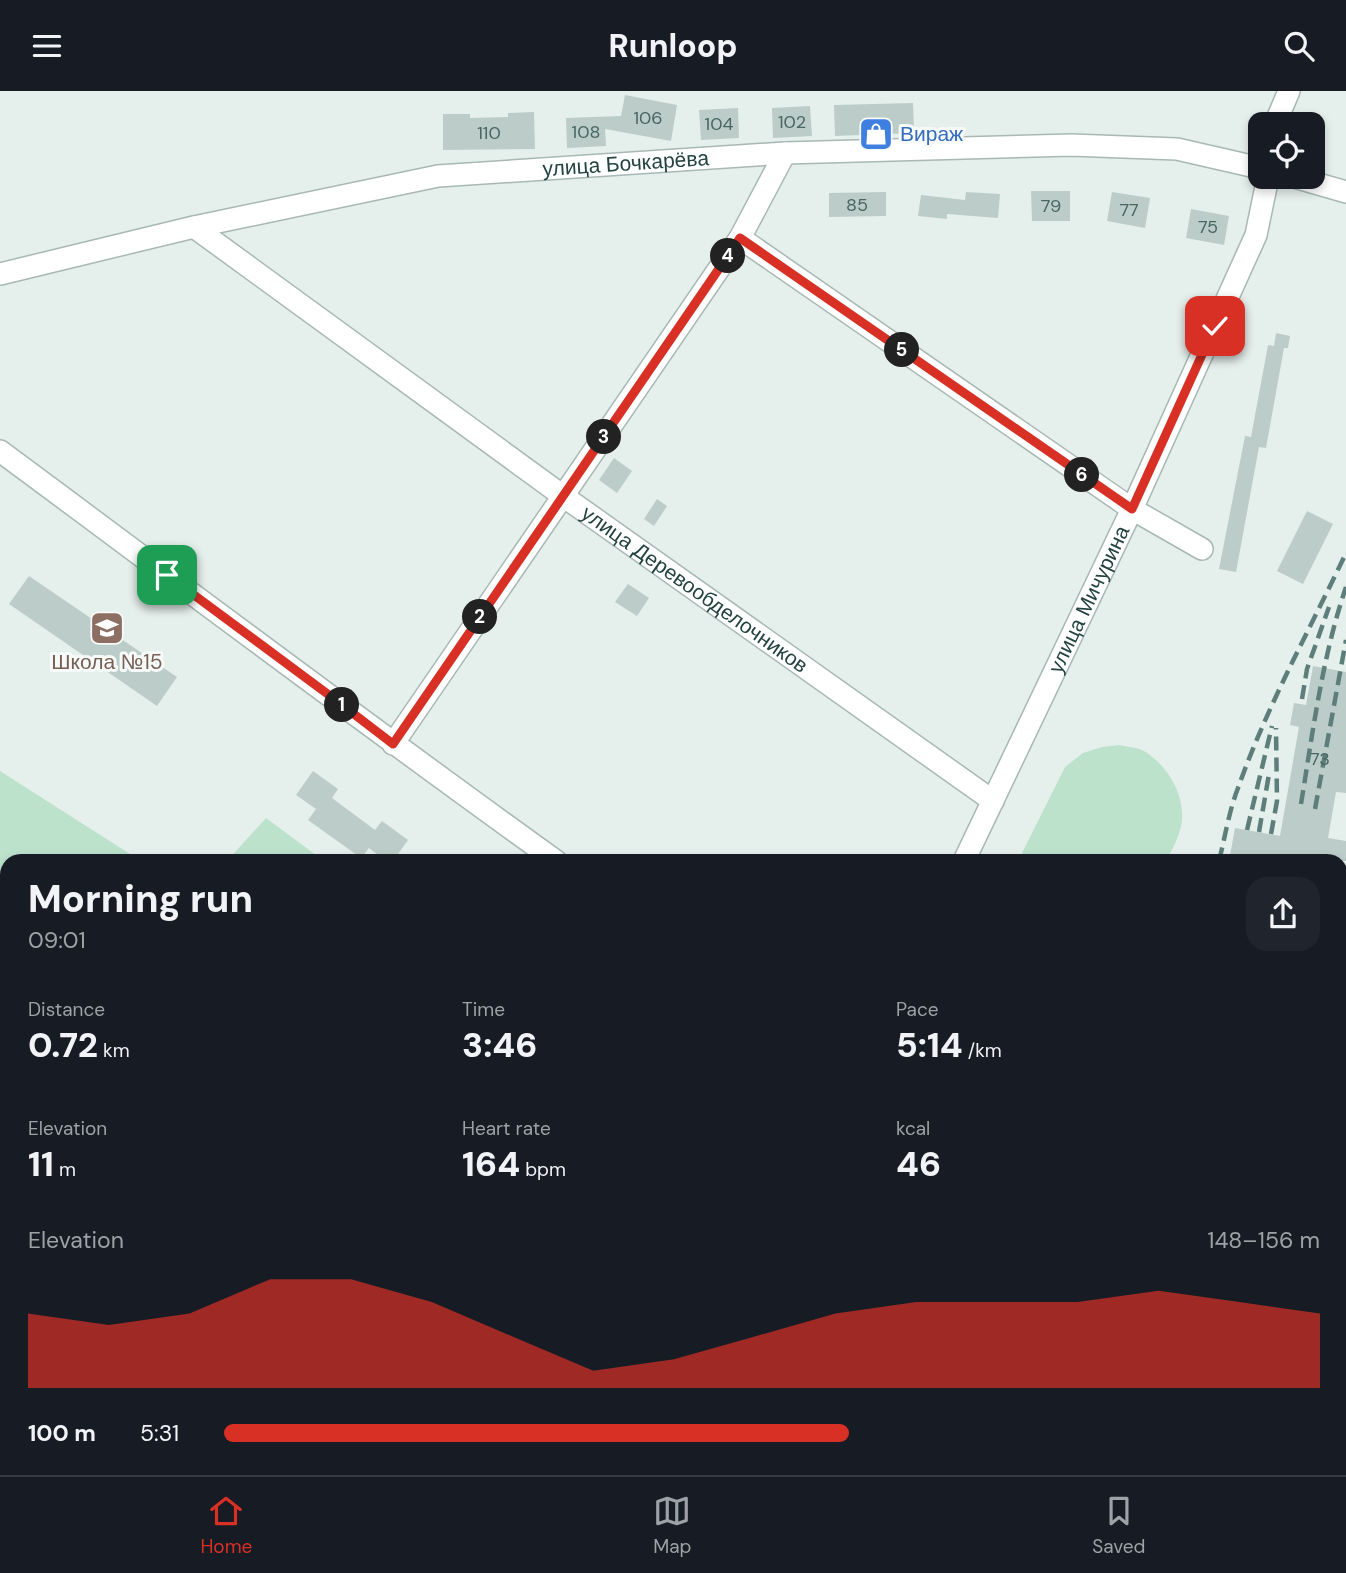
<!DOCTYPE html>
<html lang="en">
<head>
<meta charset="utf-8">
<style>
  body { margin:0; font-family:"DM Sans",sans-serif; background:#20242c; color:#f1f3f6; height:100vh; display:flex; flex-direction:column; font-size:26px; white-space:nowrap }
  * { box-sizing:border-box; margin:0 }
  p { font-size:23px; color:#9ea1a6 }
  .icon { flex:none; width:38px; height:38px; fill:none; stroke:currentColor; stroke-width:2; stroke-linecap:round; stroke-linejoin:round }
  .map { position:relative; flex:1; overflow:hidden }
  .drawer { position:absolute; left:0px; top:763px; width:1348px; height:621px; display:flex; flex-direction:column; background:#171b24; border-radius:21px 21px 0 0; box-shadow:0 4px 10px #0003 }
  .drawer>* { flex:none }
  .buttons { position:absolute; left:1248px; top:21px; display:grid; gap:14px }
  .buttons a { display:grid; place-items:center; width:77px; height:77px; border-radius:14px; background:#171b24; box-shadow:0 4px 10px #0003; font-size:35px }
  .pin { position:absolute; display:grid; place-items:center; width:60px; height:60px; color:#fff; margin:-30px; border-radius:14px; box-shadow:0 4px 10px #0006 }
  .km { position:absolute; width:35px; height:35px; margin:-18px; border-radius:50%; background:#222; color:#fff; font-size:19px; line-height:35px; text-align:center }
  .round { display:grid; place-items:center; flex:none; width:74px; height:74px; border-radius:21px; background:#20242c }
  .headline { display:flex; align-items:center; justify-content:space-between; height:119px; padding:0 28px }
  h1 { font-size:38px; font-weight:800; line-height:52px }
  .metrics { display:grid; grid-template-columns:repeat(3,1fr); gap:10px; height:119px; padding:7px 28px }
  .metrics div { display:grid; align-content:center }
  .metrics b { font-size:35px; font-weight:800 }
  .metrics small { font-size:19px; font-weight:400 }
  .metrics p { font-size:19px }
  .chart { height:196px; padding:14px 28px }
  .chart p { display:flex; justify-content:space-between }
  .chart svg { width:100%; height:126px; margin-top:7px; fill:#d93025; opacity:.7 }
  ul { padding:0 28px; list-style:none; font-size:23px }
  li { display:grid; grid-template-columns:112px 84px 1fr; align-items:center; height:52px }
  li i { height:18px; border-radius:9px; background:#d93025 }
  header { display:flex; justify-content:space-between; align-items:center; height:91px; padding:0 28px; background:#171b24; font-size:32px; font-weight:800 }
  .dock { display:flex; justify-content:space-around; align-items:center; height:98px; border-top:2px solid #363941; background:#171b24; font-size:19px; color:#9ea1a6 }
  .dock a { display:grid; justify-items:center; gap:4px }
  .dock .active { color:#d93025 }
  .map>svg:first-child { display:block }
  .green { fill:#bce2cc }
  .building { fill:#bccdc9 }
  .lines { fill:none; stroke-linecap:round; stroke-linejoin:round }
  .minor-casing { stroke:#a7b8b5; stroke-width:24 }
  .minor { stroke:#fff; stroke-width:21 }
  .rail { stroke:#5d7e7a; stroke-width:4.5; stroke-dasharray:14 7; stroke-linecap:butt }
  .route-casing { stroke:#fff; stroke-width:14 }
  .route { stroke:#d93025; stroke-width:9 }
  .labels { text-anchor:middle; stroke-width:6; stroke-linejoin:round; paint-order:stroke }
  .number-label { font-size:18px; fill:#486662 }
  .shop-label { font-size:21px; fill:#366cbe; stroke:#f6fbf9; text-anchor:start }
  .street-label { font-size:21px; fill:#22433f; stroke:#f6fbf9 }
  .education-label { font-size:21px; fill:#785e54; stroke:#f6fbf9 }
</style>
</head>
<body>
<header><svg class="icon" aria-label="menu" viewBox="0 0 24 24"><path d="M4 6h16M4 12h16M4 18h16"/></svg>Runloop<svg class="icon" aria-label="search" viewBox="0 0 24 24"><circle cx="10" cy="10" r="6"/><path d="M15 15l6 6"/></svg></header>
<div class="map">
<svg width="1346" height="1384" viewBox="0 0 1346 1384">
  <rect width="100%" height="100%" fill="#e5efec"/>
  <!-- green -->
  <g class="green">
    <path d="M1120,654C1127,656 1136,656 1142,659C1164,671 1182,698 1182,723C1183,740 1174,755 1166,770H1018L1065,676L1083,662L1102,656Z"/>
    <path d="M0,680L141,770H7V1377H595V1384H0Z"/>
    <path d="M266,727L324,770H227Z"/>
  </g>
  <!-- building -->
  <g class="building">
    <path d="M625,4L677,14L671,50L605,38L606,55L567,57L566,27L621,25Z"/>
    <path d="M913,12L914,42L835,45L834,14Z"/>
    <path d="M810,15L812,45L773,47L772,17Z"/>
    <path d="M738,17L739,47L701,49L699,19Z"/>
    <path d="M534,21L535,58L443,59V23H470V27L508,26V22Z"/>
    <path d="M1031,100H1070V130H1032Z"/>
    <path d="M886,101V125L829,126V102Z"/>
    <path d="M966,101L1000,103L998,127L947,123V128L918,125L921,104L965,109Z"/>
    <path d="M1112,101L1150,107L1145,137L1107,130Z"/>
    <path d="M1191,118L1229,125L1224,154L1186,147Z"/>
    <path d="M1276,242L1290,245L1288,257H1284L1266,357L1259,356L1236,481L1219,478L1245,345L1251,346L1268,254L1274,255Z"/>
    <path d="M614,367L632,380L617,402L599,389Z"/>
    <path d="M657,408L667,415L654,435L644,428Z"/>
    <path d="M1307,420L1333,433L1303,493L1277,480Z"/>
    <path d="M29,485L177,586L157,615L9,513Z"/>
    <path d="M628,493L649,507L637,525L615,511Z"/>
    <path d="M1313,575L1346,581V702L1336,701L1328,747L1346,750V770H1229L1235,737L1280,745L1299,636L1290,634L1294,612L1306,614Z"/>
    <path d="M313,680L338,698L332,707L375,739L382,730L408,749L393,770H386L369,757L361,767L308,729L316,718L296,704Z"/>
  </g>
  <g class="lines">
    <!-- minor casing -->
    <g class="minor-casing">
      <g id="minor">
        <path d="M1275,33L1289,0"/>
        <path d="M1294,86L1346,101"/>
        <path id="s1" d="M194,136L563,405L993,710"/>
        <path d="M740,147L1132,418L1202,458"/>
        <path id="s2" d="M0,183L194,136L438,85L785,62L1071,54L1177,58L1260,77"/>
        <path d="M0,360C185,497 369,636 556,770"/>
        <path d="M393,653L740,147L785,62"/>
        <path id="s3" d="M964,770L1132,418L1256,144L1268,86"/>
        <path d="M1340,1344L1346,1359"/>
        <path d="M767,1377L777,1384"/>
        <path d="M616,1384V1377"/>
        <path d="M885,1384L890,1377"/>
        <path d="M1223,1384L1225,1377"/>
      </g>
    </g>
    <!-- minor -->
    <use href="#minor" class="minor"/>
    <!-- rail -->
    <g class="rail">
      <path d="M1302,608L1307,578L1329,516"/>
      <path d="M1301,713C1313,640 1322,567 1346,496"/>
      <path d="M1315,718L1346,549"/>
      <path d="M1247,739L1272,635"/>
      <path d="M1259,741L1269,683"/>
      <path d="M1271,743L1277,710L1276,637"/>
      <path d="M1219,770C1225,746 1229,720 1238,697C1267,615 1309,540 1346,462"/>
    </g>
  </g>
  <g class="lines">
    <!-- route casing -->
    <g class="route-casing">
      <path id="route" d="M167,484L333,607L393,653L740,147L1132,418L1215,235"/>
    </g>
    <!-- route -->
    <use href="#route" class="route"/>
  </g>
  <!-- icons -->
  <defs>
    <g id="shop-square" transform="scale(1.75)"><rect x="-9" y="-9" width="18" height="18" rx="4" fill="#3f7fe0" stroke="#f6fbf9"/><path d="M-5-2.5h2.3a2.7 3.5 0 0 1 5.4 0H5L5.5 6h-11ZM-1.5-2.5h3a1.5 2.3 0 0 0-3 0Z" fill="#fff"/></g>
    <g id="school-square" transform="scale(1.75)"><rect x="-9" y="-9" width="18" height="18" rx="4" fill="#8d6e63" stroke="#f6fbf9"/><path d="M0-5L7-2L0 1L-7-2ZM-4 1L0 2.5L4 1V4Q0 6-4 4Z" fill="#fff"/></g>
  </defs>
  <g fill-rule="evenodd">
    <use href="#shop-square" x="876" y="43"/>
    <use href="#school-square" x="107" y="537"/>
  </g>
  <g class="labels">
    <!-- number labels -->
    <g class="number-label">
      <text x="648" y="33">106</text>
      <text x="792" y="37">102</text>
      <text x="719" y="39">104</text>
      <text x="586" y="47">108</text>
      <text x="489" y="48">110</text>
      <text x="857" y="120">85</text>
      <text x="1051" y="121">79</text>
      <text x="1129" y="125">77</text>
      <text x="1208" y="142">75</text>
      <text x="1320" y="674">73</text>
    </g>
    <!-- shop labels -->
    <g class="shop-label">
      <text x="900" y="50">Вираж</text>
    </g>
    <!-- street labels -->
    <g class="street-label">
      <text dy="7" stroke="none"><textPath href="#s2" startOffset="637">улица Бочкарёва</textPath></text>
      <text dy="7" stroke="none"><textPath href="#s1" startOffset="618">улица Деревообделочников</textPath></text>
      <text dy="7" stroke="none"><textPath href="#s3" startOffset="290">улица Мичурина</textPath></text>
    </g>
    <!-- education labels -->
    <g class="education-label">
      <text x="107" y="578">Школа №15</text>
    </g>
  </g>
</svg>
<div class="buttons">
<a><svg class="icon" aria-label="locate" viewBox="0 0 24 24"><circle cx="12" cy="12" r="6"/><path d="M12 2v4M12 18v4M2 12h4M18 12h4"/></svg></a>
</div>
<div class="pin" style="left:167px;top:484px;background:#1e9e55"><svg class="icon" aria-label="arrive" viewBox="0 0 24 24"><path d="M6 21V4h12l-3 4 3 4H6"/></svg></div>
<div class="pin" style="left:1215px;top:235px;background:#d93025"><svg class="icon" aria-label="check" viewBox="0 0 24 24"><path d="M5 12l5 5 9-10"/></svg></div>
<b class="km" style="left:342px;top:614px">1</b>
<b class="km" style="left:480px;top:526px">2</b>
<b class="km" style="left:604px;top:346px">3</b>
<b class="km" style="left:728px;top:165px">4</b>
<b class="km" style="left:902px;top:259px">5</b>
<b class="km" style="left:1082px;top:384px">6</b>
<section class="drawer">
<div class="headline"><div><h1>Morning run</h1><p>09:01</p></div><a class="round"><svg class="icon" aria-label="share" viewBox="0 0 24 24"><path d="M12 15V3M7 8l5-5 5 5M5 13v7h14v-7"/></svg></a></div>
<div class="metrics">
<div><p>Distance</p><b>0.72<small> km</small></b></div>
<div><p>Time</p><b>3:46</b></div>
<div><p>Pace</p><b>5:14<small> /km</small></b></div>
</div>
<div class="metrics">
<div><p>Elevation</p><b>11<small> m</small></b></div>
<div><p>Heart rate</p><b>164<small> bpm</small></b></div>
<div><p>kcal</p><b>46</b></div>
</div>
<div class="chart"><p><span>Elevation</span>148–156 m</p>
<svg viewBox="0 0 160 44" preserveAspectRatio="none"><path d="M0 44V18L10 22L20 18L30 6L40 6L50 14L60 26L70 38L80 34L90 26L100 18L110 14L120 14L130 14L140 10L150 14L160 18V44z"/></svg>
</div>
<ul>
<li><b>100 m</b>5:31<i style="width:57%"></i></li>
</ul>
</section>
</div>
<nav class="dock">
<a class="active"><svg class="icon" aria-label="home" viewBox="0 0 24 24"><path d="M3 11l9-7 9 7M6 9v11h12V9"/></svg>Home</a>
<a><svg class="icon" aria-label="map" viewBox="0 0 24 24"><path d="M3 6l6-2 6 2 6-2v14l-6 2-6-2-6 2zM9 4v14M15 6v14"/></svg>Map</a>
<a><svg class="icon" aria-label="saved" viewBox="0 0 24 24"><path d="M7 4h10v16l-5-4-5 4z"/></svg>Saved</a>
</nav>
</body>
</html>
